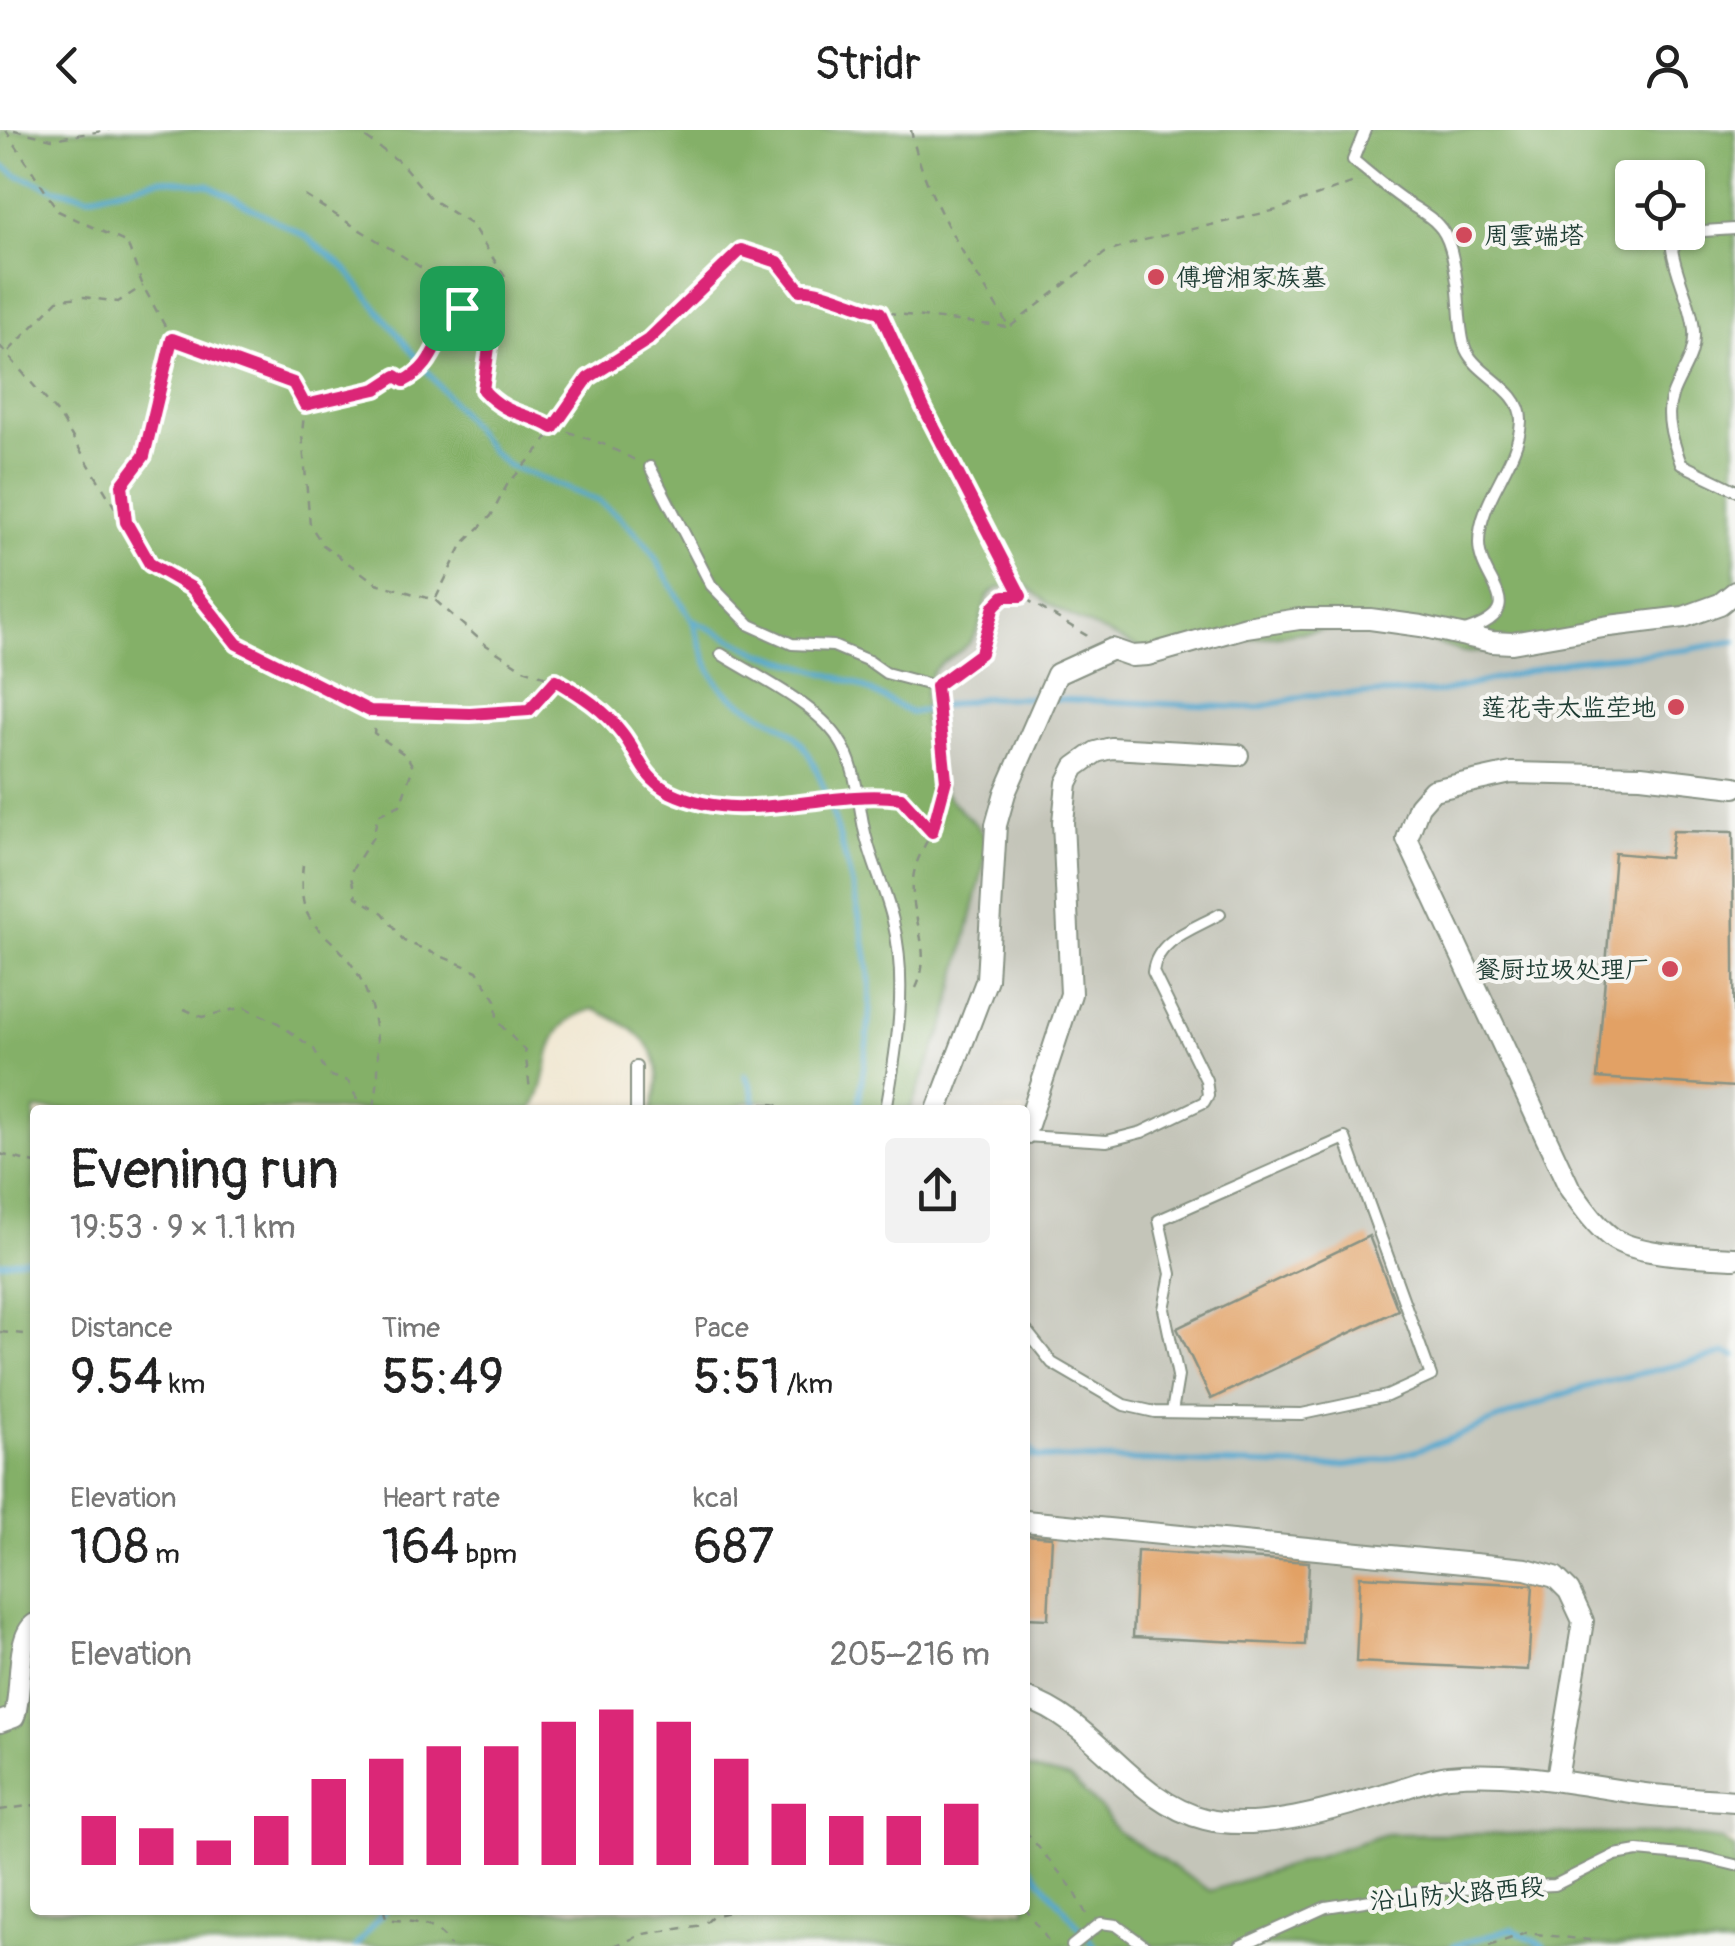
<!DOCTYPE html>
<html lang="en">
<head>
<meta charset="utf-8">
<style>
  body { margin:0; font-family:Pangolin,"LXGW WenKai TC",sans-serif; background:#f2f2f2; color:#222; height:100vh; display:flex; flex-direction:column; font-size:38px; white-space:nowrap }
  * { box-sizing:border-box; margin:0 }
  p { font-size:32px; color:#767676 }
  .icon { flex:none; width:55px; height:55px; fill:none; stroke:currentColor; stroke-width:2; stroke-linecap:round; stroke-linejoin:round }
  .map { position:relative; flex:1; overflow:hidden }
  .panel { position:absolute; left:30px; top:975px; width:1000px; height:810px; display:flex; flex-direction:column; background:#fff; border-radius:10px; box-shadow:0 2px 8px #0004 }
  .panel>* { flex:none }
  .controls { position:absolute; left:1615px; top:30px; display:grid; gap:20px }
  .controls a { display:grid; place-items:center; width:90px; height:90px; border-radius:10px; background:#fff; box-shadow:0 2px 8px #0004; font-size:50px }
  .pin { position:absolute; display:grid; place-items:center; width:85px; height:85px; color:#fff; margin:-42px; border-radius:20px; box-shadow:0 5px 15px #0006 }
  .round { display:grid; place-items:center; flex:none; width:105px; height:105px; border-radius:10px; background:#f2f2f2 }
  .overview { display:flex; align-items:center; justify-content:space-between; height:170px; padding:0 40px }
  h1 { font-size:55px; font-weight:600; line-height:75px }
  .metrics { display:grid; grid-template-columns:repeat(3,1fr); gap:15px; height:170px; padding:10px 40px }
  .metrics div { display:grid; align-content:center }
  .metrics b { font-size:50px; font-weight:600 }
  .metrics small { font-size:28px; font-weight:400 }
  .metrics p { font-size:28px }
  .chart { height:280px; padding:20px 40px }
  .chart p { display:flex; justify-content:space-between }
  .chart svg { width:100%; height:180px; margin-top:10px; stroke:#db2777; stroke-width:6 }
  header { display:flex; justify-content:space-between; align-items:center; height:130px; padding:0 40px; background:#fff; font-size:45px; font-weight:600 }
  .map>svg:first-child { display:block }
  .industrial { fill:#c4c5b9 }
  .forest { fill:#84b068; stroke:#52764e; stroke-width:2.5; fill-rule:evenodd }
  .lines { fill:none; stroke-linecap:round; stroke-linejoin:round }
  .stream { stroke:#54a9d0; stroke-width:5 }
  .building { fill:#e2a165 }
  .lane-casing { stroke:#889284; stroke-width:14 }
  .street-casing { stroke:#889284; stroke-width:24 }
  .path { stroke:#889284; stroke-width:2.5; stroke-dasharray:8 8; stroke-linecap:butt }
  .lane { stroke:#fff; stroke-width:10 }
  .street { stroke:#fff; stroke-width:20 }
  .route-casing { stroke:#fff; stroke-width:20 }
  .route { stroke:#db2777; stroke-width:12 }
  .poi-dot { fill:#d1495b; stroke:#f6f6f2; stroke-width:4 }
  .labels { text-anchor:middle; stroke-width:8; stroke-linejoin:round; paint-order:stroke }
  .poi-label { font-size:25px; fill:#1f3d34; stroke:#f6f6f2; text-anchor:start }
  .street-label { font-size:25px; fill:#1f3d34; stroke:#f6f6f2 }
</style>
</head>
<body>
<header><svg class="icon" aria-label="back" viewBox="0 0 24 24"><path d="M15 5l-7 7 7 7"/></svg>Stridr<svg class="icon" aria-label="person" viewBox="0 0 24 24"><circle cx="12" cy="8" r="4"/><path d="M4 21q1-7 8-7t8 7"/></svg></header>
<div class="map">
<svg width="1735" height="1816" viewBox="0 0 1735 1816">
  <rect width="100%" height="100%" fill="#f6f6f2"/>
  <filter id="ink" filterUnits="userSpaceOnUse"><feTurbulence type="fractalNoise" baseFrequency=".01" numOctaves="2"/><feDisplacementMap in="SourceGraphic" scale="20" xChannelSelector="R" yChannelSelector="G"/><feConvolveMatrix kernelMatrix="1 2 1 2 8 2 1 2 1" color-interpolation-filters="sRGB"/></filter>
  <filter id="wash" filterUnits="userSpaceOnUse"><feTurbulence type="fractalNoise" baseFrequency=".0048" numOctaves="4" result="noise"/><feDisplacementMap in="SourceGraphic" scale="40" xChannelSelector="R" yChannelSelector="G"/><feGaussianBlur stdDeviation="2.25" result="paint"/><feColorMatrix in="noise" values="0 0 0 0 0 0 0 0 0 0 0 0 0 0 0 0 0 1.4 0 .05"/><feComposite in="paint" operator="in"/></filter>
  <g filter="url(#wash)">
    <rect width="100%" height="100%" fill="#f1e8d3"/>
    <!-- industrial -->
    <path class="industrial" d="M1021,452L1047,473L1245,509L1328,499L1405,503L1735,469V1711L1676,1704H1386L1210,1761L1117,1701L1102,1680L1070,1649L1025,1638V980H910L938,915L986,736L983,700L949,669L935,644L925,587V559L935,540L972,511L986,469L999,455Z"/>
    <!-- forest -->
    <path class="forest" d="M0,0H1735V469L1519,519L1463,522L1405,503L1328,499L1245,509L1163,529L1080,491L1047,473L1022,452C968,460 994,481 971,511C962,523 944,528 934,540C913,567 929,642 948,667C962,685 980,693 989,714L946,891L910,980H793L764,971L745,973L731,980H651C673,922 641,900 594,879C535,896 557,940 532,980H35V1780H1025V1638L1070,1649L1102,1680L1117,1701L1210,1761L1386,1704H1676L1722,1710L1735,1719V1816H0ZM1632,48H1688V102H1632Z"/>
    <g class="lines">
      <!-- stream -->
      <g class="stream">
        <path d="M0,34L17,45L55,59L88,66L161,49L208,55L305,106L345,138L491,321L507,335L598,371L620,387L648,416L692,490L761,523L856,553L911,583L981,568H1039"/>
        <path d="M692,490C701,511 707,543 723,559C743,579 778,587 799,610C829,643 864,795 869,843C873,888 863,935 858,980"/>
        <path d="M1055,569L1256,578L1309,565L1442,562L1574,530L1685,520L1735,511"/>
        <path d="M745,945L751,956L756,980"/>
        <path d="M0,1133L35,1127"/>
        <path d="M1025,1312L1038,1328"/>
        <path d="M1025,1327L1327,1337C1418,1333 1492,1287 1576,1260C1624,1245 1676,1237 1725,1223L1735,1226"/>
        <path d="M1025,1731L1095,1816"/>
        <path d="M356,1816L385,1780"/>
        <path d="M1453,1816L1512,1799L1544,1816"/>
      </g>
    </g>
    <g id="blocks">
      <!-- building -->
      <g class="building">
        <path d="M1673,701L1733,702L1735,957L1597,948L1615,723L1669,728Z"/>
        <path d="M1369,1106L1398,1180L1211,1269L1177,1198Z"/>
        <path d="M1025,1405L1052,1407L1048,1489L1025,1488Z"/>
        <path d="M1137,1421L1309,1432L1305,1515L1133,1507Z"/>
        <path d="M1360,1446L1533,1455L1528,1540L1356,1532Z"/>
      </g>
    </g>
  </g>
  <g filter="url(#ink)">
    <use href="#blocks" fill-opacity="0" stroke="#889284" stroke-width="2.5"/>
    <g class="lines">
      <!-- lane casing -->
      <g class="lane-casing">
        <g id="lane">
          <path d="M1365,0L1353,30C1369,43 1384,56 1401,68C1412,77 1429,84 1438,95C1451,108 1454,134 1457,152C1460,171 1459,205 1466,220C1478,246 1522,259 1521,291C1519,333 1479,369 1479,413C1479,453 1534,479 1465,501"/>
          <path d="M1687,102L1672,119C1676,147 1692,173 1694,201C1696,227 1680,243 1672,266C1664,288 1674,313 1681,334L1735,360"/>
          <path d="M1688,102L1735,99"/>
          <path d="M650,337L711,455L750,495L792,514L833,516L869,531L886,543L935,556"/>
          <path d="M721,524C756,546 815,574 838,608C857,635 858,673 865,703C872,733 886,761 893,791C908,852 897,918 886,980"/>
          <path d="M636,937V980"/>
          <path d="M746,980H774"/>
          <path d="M1025,1006L1107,1011L1142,1002L1204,972L1208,965L1206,950L1153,842C1157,809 1194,799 1220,784"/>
          <path d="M1025,1199L1052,1233L1124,1275L1155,1282L1302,1284L1387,1266L1431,1246L1345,1008L1159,1090L1171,1144L1164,1179L1178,1246L1172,1282"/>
          <path d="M1072,1816L1101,1793L1116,1795L1145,1816"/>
          <path d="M1240,1816L1326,1777L1435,1760L1555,1755L1615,1725L1638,1721L1702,1727L1735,1735"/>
        </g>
      </g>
      <!-- street casing -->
      <g class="street-casing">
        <g id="street">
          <path d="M1735,657L1641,646L1511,643L1433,660L1419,676L1407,709L1570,1059C1582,1075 1594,1094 1611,1107C1636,1126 1703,1126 1735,1128"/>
          <path d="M937,980L987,849L996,695L1005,663L1057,544L1112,519L1132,526L1148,525L1246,497L1299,489H1370L1421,496L1492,512L1512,513L1609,496L1684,487L1720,474L1735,462"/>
          <path d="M1025,1004L1071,864L1063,692L1067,653L1075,637L1096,622L1111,618L1238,625"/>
          <path d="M1025,1391L1526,1439L1555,1447L1569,1461L1583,1491L1557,1649"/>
          <path d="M1025,1568C1095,1590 1132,1671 1205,1689C1260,1703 1338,1678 1391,1662C1409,1657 1430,1648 1449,1646C1514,1640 1573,1654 1637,1663C1669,1668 1703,1668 1735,1671"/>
          <path d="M0,1592L14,1587C23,1563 15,1508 35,1494"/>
        </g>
      </g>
      <!-- path -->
      <g class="path">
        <path d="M6,0L58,81L127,113L143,156L172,209L293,253L305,275L302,304L310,395L323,415L376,453L435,470L486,515L523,539L556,550L594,573L624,604L642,641L670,661L718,675L781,678L842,667"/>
        <path d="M14,0L52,9L109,0"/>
        <path d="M911,0C926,74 971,133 1009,197L880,182L924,278L1021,466"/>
        <path d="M305,66L425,140C443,167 471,184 490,210L483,261L500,278L603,314L635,330"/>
        <path d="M1011,196L1105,123L1140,111L1277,80L1357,51"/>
        <path d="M0,216L59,285L149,434L192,458L237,514L370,581L470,584L529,580L555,551"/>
        <path d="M9,221L59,169L84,167L118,172L143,156"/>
        <path d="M306,275L376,259L395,246L404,251L418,244L437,216L445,193L480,161L498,155L505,147L472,95L431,69L401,33L355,0"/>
        <path d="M125,387L122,355L144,325L172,210"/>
        <path d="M436,468L462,415L491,386L507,355L541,317L588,249L648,210L741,120L778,132L800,160C820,158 855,177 878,182"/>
        <path d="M946,548L981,523L994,476L1005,466H1021L1089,507"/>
        <path d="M377,583L374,603L407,626L413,637L400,675L378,685L373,707L350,743L356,767L383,783L404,811L477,841L496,870L497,891L525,921L530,960"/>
        <path d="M875,666L901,668L932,702"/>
        <path d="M303,735C295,803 326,793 356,841C379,878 383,940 373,980"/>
        <path d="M916,858C934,820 910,789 913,751C914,727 931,709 938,686C950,648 943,610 937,571"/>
        <path d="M184,879L202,887L244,877L278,893L314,919L328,945L348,951L363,980"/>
        <path d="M0,1024L35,1033"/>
        <path d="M0,1202L35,1205"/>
        <path d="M0,1680L35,1675"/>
        <path d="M1025,1701L1074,1760L1086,1784"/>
        <path d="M1025,1778L1052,1816"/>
        <path d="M384,1780L386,1789C412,1792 437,1791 450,1816"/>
        <path d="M614,1816L644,1804L703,1795L712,1786L738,1780"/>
        <path d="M1489,1816L1526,1803L1589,1810L1593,1816"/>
      </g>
      <!-- lane -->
      <use href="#lane" class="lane"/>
      <!-- street -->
      <use href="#street" class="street"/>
    </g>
  </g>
  <g class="lines" filter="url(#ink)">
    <!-- route casing -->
    <g class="route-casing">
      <path id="route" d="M741,120L778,132L800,160C820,158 857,177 880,182L924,278L1021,466H1004L994,476L981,523L936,556L946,650L932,702L901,668C824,658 745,698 670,662C641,647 640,626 622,603C604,579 581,565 556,550L529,580L470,584L370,581L237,514L192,458L150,434L126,392L122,355L144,326L172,209L293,253L305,275L376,259L396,246L404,251C439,234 434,202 462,178L473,187L490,210L483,260C508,287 524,281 553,298L588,248L648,210Z"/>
    </g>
    <!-- route -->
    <use href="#route" class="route"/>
  </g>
  <!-- markers -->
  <g class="poi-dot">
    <circle cx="1464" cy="105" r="10"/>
    <circle cx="1156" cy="147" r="10"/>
    <circle cx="1676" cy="577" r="10"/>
    <circle cx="1670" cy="839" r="10"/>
  </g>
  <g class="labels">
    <!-- poi labels -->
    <g class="poi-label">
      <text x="1484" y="114">周雲端塔</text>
      <text x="1176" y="156">傅增湘家族墓</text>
      <text x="1656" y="586" text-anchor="end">莲花寺太监茔地</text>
      <text x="1650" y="848" text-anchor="end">餐厨垃圾处理厂</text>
    </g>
    <!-- street labels -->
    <g class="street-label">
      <text transform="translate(1457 1763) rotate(-5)" y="9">沿山防火路西段</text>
    </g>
  </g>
</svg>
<div class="controls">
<a><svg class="icon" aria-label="locate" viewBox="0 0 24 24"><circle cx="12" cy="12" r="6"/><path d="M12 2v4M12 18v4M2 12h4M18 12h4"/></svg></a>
</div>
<div class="pin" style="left:462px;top:178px;background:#1e9e55"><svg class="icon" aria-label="arrive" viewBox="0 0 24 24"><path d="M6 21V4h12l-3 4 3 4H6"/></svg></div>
<section class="panel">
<div class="overview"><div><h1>Evening run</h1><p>19:53 · 9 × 1.1 km</p></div><a class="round"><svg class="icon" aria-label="share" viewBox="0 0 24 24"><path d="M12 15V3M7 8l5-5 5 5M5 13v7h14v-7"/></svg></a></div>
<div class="metrics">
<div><p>Distance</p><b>9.54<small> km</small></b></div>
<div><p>Time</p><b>55:49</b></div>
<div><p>Pace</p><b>5:51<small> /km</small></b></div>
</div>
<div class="metrics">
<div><p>Elevation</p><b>108<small> m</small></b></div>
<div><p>Heart rate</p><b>164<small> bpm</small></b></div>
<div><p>kcal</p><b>687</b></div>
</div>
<div class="chart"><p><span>Elevation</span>205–216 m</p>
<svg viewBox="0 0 160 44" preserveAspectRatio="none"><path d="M5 44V32M15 44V35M25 44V38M35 44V32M45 44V23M55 44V18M65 44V15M75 44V15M85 44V9M95 44V6M105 44V9M115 44V18M125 44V29M135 44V32M145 44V32M155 44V29"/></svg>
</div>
</section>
</div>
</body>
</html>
